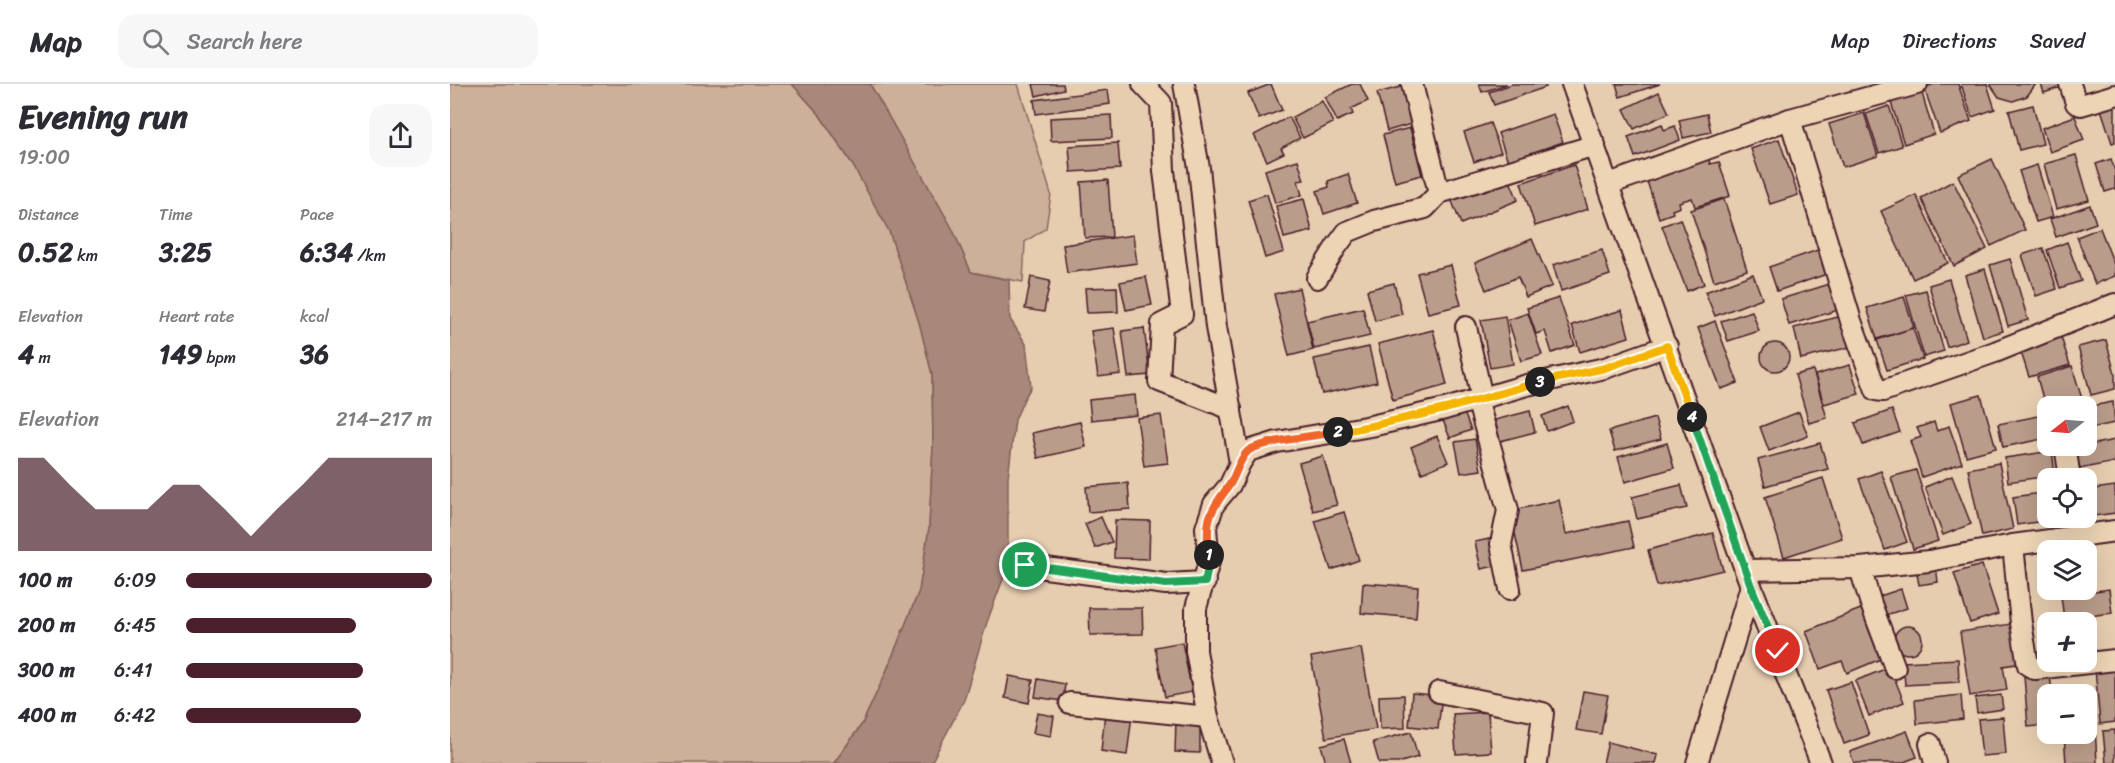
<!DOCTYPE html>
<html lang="en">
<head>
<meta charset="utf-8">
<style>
  body { margin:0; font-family:Sriracha,sans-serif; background:#f7f7f7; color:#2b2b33; height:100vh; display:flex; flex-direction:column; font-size:22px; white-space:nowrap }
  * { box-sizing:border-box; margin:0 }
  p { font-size:20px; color:#7c7c81 }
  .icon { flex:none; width:33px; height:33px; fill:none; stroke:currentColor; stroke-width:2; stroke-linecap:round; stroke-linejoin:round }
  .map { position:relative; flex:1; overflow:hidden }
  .sheet { display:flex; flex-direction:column; background:#fff; width:450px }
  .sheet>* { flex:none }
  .needle { width:39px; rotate:253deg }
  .buttons { position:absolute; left:1587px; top:312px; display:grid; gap:12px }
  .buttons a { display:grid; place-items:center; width:60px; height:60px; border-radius:12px; background:#fff; box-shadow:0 6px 24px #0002; font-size:30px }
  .pin { position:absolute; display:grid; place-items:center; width:51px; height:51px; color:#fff; margin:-26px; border:3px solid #fff; border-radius:50%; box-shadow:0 2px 6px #0007 }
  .km { position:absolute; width:30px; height:30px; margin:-15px; border-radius:50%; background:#222; color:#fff; font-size:16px; line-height:30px; text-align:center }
  .round { display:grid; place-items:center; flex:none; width:63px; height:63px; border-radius:18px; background:#f7f7f7 }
  .head { display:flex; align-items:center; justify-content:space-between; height:102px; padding:0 18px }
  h1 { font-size:33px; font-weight:700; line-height:45px }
  .figures { display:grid; grid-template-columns:repeat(3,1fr); gap:9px; height:102px; padding:6px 18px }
  .figures div { display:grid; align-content:center }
  .figures b { font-size:26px; font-weight:700 }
  .figures small { font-size:16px; font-weight:400 }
  .figures p { font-size:16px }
  .chart { height:168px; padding:12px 18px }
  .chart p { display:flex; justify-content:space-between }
  .chart svg { width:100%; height:108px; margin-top:6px; fill:#4a1f2b; opacity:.7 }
  ul { padding:0 18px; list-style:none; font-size:20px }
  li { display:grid; grid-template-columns:96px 72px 1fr; align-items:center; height:45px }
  li i { height:15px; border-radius:8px; background:#4a1f2b }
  header { display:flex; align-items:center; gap:36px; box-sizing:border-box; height:84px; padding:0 30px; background:#fff; border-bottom:2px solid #e1e1e2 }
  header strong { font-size:28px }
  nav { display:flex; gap:33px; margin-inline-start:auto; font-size:21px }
  .search { width:420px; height:54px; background:#f7f7f7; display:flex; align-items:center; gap:15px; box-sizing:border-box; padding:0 21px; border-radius:18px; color:#7c7c81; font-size:22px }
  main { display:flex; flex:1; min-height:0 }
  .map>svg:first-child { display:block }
  .green { fill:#ccb099; stroke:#8b6862; stroke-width:1.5 }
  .water { fill:#a8887a; stroke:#825e5a; stroke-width:1.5 }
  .building { fill:#ba9c8a; stroke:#4a1f2b; stroke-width:1.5 }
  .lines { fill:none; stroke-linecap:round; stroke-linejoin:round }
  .minor-casing { stroke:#4a1f2b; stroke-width:24 }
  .minor { stroke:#ecd4b4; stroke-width:20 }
  .split-1-casing { stroke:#fff; stroke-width:12 }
  .split-2-casing { stroke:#fff; stroke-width:12 }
  .split-3-casing { stroke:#fff; stroke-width:12 }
  .split-4-casing { stroke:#fff; stroke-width:12 }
  .split-5-casing { stroke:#fff; stroke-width:12 }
  .split-1 { stroke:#22a559; stroke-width:8 }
  .split-2 { stroke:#f0652b; stroke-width:8 }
  .split-3 { stroke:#f5b400; stroke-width:8 }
  .split-4 { stroke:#f5b400; stroke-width:8 }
  .split-5 { stroke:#22a559; stroke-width:8 }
</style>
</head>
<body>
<header>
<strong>Map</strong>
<div class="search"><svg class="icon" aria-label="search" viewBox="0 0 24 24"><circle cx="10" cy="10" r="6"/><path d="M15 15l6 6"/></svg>Search here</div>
<nav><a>Map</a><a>Directions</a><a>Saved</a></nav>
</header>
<main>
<section class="sheet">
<div class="head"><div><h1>Evening run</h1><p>19:00</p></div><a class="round"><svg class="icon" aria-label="share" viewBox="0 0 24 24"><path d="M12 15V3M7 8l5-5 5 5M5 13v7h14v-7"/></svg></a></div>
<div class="figures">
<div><p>Distance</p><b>0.52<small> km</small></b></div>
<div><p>Time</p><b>3:25</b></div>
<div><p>Pace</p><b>6:34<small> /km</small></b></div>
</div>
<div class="figures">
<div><p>Elevation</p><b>4<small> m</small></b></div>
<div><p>Heart rate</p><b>149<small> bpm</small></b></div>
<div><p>kcal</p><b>36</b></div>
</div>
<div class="chart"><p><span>Elevation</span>214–217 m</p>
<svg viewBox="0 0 160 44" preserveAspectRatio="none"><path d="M0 44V6L10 6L20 17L30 27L40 27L50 27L60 17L70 17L80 27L90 38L100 27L110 17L120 6L130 6L140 6L150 6L160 6V44z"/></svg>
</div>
<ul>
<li><b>100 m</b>6:09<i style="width:100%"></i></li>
<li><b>200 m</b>6:45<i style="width:69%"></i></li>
<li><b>300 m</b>6:41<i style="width:72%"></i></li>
<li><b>400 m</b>6:42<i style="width:71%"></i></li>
</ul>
</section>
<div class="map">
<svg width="1665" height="679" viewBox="0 0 1665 679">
  <rect width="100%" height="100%" fill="#e6cdaf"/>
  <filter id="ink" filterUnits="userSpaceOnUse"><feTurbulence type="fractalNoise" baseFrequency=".0167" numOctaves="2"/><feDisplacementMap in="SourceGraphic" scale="12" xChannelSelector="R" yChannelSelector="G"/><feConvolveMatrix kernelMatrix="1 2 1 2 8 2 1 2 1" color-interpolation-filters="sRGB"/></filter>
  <g filter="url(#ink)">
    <!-- green -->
    <g class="green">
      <path d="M0,0H342L369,30L401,78L439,147L469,238L482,290L483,361L479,444L469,507L434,593L412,640L384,679H0Z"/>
      <path d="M420,0H568L601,110L596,144L575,158L573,198L521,188L502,144Z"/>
    </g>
    <!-- water -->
    <path class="water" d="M342,0H420L502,144L521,188L559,196L560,235L576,260L581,303L574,315L565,336L558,394V482L537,538L514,616L481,679H384L412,640L434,593L469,507L479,444L483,361L482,290L469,238L439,147L401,78L369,30Z"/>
    <!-- building -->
    <g class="building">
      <path d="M583,0H613L614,5L586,12Z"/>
      <path d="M821,0L832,26L809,35L798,9Z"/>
      <path d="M902,0H910L918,17L901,25L903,30L887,37L875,13Z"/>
      <path d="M1029,0H1057L1032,8Z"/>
      <path d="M1062,0H1095L1096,3L1044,21L1039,8Z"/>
      <path d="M1166,0H1210L1170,13Z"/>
      <path d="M1484,0H1508L1521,37L1490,49L1474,4Z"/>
      <path d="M1511,0H1537L1545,25L1522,33Z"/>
      <path d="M1540,0H1586L1577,12L1563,17L1549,13Z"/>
      <path d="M1591,0H1617V1L1594,9Z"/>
      <path d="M958,1L968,38L937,47L927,9Z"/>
      <path d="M658,6L660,20L586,30L584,16Z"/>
      <path d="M1471,6L1484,50L1454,60L1440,15Z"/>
      <path d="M1209,8L1219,29L1184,45L1174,25Z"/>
      <path d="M1665,14V58L1662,59L1649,19Z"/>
      <path d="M872,17L883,39L853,54L842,33Z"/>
      <path d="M1583,21L1593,60L1569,66L1559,27Z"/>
      <path d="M1439,22L1452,62L1429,69L1416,30Z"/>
      <path d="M1414,29L1428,72L1393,83L1379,40Z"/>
      <path d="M1103,30L1113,58L1058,77L1048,49Z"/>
      <path d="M1257,30L1261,48L1233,54L1229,36Z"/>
      <path d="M661,31L662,54L601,57L600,34Z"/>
      <path d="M1625,32L1634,56L1600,68L1592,44Z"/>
      <path d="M839,33L850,54L831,64L834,69L817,77L804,51Z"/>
      <path d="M1040,39L1051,68L1024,78L1014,48Z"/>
      <path d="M1212,40L1214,46L1225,42L1230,56L1185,73L1178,53Z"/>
      <path d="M960,44L972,91L945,98L933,51Z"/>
      <path d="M1329,55L1348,111L1320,120L1301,65Z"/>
      <path d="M668,59L670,85L621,88L619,62Z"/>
      <path d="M1626,71L1639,116L1606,125L1594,80Z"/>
      <path d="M1258,72L1260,80L1269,78L1280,112L1245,123L1242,114L1229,118L1230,123L1222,126L1223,129L1209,134L1195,91Z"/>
      <path d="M1542,75L1575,146L1541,162L1508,91Z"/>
      <path d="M1661,75L1665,87V105L1655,108L1646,80Z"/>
      <path d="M848,76L854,96L848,97L852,111L825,119L815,86Z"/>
      <path d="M1124,81L1138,125L1085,142L1071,99Z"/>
      <path d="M1587,81L1603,133L1586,138L1569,87Z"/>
      <path d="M898,90L907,119L874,130L867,107L879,103L878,97Z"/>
      <path d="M1058,92L1068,116L1011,140L1001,115Z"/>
      <path d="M658,96L662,153L635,154L631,98Z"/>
      <path d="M1503,97L1537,165L1504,182L1471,114Z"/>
      <path d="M817,110L834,168L815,174L798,116Z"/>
      <path d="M1466,111L1498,179L1463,195L1431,127Z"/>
      <path d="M854,115L862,147L834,154L826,122Z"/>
      <path d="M1274,115L1297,186L1264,197L1241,126Z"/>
      <path d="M1640,121L1646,139L1606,153L1600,135Z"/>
      <path d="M1230,135L1254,200L1237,207L1212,142Z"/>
      <path d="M1650,144L1665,183V192L1645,200L1627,153Z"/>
      <path d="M683,151L687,179L617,189L613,161Z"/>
      <path d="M1082,155L1102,202L1076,213L1068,193L1036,206L1025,179Z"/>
      <path d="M1617,158L1631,197L1610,204L1597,166Z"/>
      <path d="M1593,164L1607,205L1586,212L1572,171Z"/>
      <path d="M1152,166L1160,191L1111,207L1103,181Z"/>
      <path d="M1368,166L1377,190L1327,207L1319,183Z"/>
      <path d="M1560,175L1578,236L1558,242L1540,181Z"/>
      <path d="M1001,181L1011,221L978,229L967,189Z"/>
      <path d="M1535,185L1553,247L1533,253L1515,191Z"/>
      <path d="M1303,190L1312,214L1265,232L1255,208Z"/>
      <path d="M581,193L600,197L594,228L575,225Z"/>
      <path d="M696,193L702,221L676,226L670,198Z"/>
      <path d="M1499,195L1517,256L1497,263L1479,201Z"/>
      <path d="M944,199L952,230L925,237L917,206Z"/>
      <path d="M1380,200L1388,226L1339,241L1331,215Z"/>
      <path d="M667,203L668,228L637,229L635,204Z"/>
      <path d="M849,204L863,266L839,272L824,210Z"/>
      <path d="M1476,206L1494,267L1474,273L1456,211Z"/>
      <path d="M1454,213L1464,244L1427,255L1417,224Z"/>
      <path d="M1109,214L1125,261L1102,269L1095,247L1086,250L1077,224Z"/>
      <path d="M913,224L920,252L864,265L857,237Z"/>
      <path d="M1172,226L1179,253L1130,268L1122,241Z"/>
      <path d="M1302,227L1309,247L1278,257L1271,237Z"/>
      <path d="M1078,229L1092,271L1071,277L1058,236Z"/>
      <path d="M1055,232L1063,280L1040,284L1031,236Z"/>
      <path d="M1392,232L1400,263L1351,275L1344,244Z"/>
      <path d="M1265,237L1288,299L1271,305L1248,244Z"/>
      <path d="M664,244L671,290L648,293L641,247Z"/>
      <path d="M694,244L700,291L678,293L672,247Z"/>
      <path d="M1463,244L1473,275L1437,286L1427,256Z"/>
      <path d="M983,246L997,301L943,316L928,260Z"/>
      <path d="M1611,253L1620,281L1579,293L1570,265Z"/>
      <path d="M1656,256L1665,290V305L1641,311L1628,263Z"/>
      <circle cx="1325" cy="273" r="14"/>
      <path d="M919,263L927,298L872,310L864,275Z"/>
      <path d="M1400,281L1409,310L1374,320L1365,291Z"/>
      <path d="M1622,282L1632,315L1608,322H1598L1596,326L1587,293Z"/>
      <path d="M1363,286L1377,334L1359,339L1345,291Z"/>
      <path d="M685,311L687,331L641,336L639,316Z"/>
      <path d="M1531,311L1546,364L1516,372L1501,319Z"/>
      <path d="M1663,318L1665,339L1636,345V323Z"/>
      <path d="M1118,322L1123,337L1097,347L1092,332Z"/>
      <path d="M1013,326L1021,346L1000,354L992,334Z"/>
      <path d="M1442,326L1450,348L1413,361L1405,339Z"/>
      <path d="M1080,327L1085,348L1050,357L1045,336Z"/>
      <path d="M1349,328L1358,352L1319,367L1310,343Z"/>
      <path d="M1598,330V354L1553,363L1548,340Z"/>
      <path d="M711,331L718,379L694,382L687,334Z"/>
      <path d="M1205,334L1211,355L1165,367L1159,347Z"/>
      <path d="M630,338L636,363L588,374L582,349Z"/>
      <path d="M1484,338L1487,347L1499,342L1512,379L1472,393L1460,357L1471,353L1467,344Z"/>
      <path d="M987,352L998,378L972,389L961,363Z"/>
      <path d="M1025,355L1031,386L1011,389L1005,358Z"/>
      <path d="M1665,356V378L1628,385L1624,364Z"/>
      <path d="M1217,359L1224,384L1175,398L1168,373Z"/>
      <path d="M1370,359L1378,385L1315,402L1308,376Z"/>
      <path d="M1602,367L1605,391L1558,398L1555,374Z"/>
      <path d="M873,372L887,421L863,427L849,379Z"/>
      <path d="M1549,379L1563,445L1532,452L1518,385Z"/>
      <path d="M1466,386L1488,457L1463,465L1441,393Z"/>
      <path d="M1431,387L1457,458L1435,466L1409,395Z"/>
      <path d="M1502,392L1521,440L1493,451L1475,403Z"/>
      <path d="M1373,394L1392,454L1334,473L1315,413Z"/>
      <path d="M678,399L680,425L638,428L636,403Z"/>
      <path d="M1231,401L1237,424L1187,435L1182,413Z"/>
      <path d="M1665,402V429L1636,433V406Z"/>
      <path d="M1598,408V434H1616L1567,441L1563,413Z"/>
      <path d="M1109,416L1116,450L1178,437L1184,463L1073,486L1060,427Z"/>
      <path d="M894,428L909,476L881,486L865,437Z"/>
      <path d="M651,433L662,458L645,464L635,440Z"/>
      <path d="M665,436L700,437L699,475L664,474Z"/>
      <path d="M1263,449L1273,486L1207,502L1198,466Z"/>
      <path d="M1044,454L1050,481L1031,485L1025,458Z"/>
      <path d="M1486,481L1488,498L1469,501L1466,484Z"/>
      <path d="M1532,481L1548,530L1520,539L1504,489Z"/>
      <path d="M913,499L968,503L966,534L911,529Z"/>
      <path d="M1451,505L1457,524L1436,531L1430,512Z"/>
      <path d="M1659,505L1662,529L1614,535L1611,512Z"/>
      <path d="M639,524H692L693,550L640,551Z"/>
      <path d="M1413,524L1433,574L1397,589L1392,577L1370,585L1356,547Z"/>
      <path d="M1567,539L1573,579L1553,582L1557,606L1520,612L1510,548Z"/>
      <circle cx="1458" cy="556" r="14"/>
      <path d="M732,558L742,608L715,613L705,563Z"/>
      <path d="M911,564L926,645L876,654L861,573Z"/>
      <path d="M1508,575L1509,598L1455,601L1453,578Z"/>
      <path d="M1440,583L1454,618L1419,632L1405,597Z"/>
      <path d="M1665,584V638L1650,640L1645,585Z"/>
      <path d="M1600,590L1602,610H1598V641L1578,643L1574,592Z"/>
      <path d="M559,592L583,596L579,619L555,614Z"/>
      <path d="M588,595L615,600L613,617L585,613Z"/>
      <path d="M1401,598L1419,651L1394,660L1376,606Z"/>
      <path d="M1133,607L1158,611L1151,650L1126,646Z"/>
      <path d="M962,609L992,612L988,645L959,642Z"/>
      <path d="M954,611L955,644L930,645L929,612Z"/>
      <path d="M1511,611L1513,635L1467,640L1465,616Z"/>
      <path d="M1551,611L1553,625L1527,629L1525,614Z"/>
      <path d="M655,628L682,631L677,671L651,667Z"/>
      <path d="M1038,628L1041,668L1006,670L1003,630Z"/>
      <path d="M587,629L604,632L601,652L583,649Z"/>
      <path d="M1553,633L1556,670L1532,672L1528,635Z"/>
      <path d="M726,635L750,636V669L725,668Z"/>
      <path d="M1636,642H1645L1647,679H1616L1614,650H1636Z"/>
      <path d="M1665,646V679H1656L1653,647Z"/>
      <path d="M1457,647L1467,673L1451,679H1404L1400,668Z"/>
      <path d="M961,648L968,673L948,679H929L923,658Z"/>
      <path d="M894,655L901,679H876L871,661Z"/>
      <path d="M1158,658L1208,671L1206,679H1153Z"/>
    </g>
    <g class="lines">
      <!-- minor casing -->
      <g class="minor-casing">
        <g id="minor">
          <path d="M693,0L711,19L714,87L732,230L712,240L709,297L781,325"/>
          <path d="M734,0L749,84L766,243L790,379"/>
          <path d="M962,0L989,109"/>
          <path d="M1122,0L1301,502L1371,679"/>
          <path d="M1620,0L1626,19L1631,21L1665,11"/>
          <path d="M1340,35L1401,237L1426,306L1433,307L1545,268L1665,220"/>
          <path d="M1159,100L1340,35L1467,0"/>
          <path d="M867,194L886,163L897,148L924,137L975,124L989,109L1145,61"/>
          <path d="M1016,243L1032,314"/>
          <path d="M1027,315L1058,426L1051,460L1060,505"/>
          <path d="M1615,362L1620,394"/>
          <path d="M1625,434L1628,452"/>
          <path d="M1563,461L1571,539L1578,581L1585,585L1665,576"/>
          <path d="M565,480L716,500L755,498"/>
          <path d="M1410,484L1421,520L1445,584"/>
          <path d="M1295,486L1410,484L1479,477L1563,461L1665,447"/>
          <path d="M989,608L1093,629L1087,679"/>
          <path d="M620,619L758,633"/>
          <path d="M1480,660L1485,679"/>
          <path d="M772,679L758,633L746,567V524L759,478L756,444L764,420L780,401L790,379L798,367L827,358L921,342L995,325L1077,301L1155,284L1217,262"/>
          <path d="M1247,679L1301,502"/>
        </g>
      </g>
      <!-- minor -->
      <use href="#minor" class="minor"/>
    </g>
  </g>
  <g class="lines" filter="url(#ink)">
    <!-- split-1 casing -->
    <g class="split-1-casing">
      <path id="split-1" d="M575,481L716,500L755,498L759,478V471"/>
    </g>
    <!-- split-2 casing -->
    <g class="split-2-casing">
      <path id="split-2" d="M759,471C756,436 757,431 778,403C786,393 788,376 798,367C810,357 870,351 888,348"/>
    </g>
    <!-- split-3 casing -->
    <g class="split-3-casing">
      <path id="split-3" d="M888,348L921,342L995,325L1090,298"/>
    </g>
    <!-- split-4 casing -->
    <g class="split-4-casing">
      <path id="split-4" d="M1090,298L1155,284L1217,262L1242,333"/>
    </g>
    <!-- split-5 casing -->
    <g class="split-5-casing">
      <path id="split-5" d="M1242,333L1301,502L1328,567"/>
    </g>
    <!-- split-1 -->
    <use href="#split-1" class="split-1"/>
    <!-- split-2 -->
    <use href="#split-2" class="split-2"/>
    <!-- split-3 -->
    <use href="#split-3" class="split-3"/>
    <!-- split-4 -->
    <use href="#split-4" class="split-4"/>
    <!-- split-5 -->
    <use href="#split-5" class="split-5"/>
  </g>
</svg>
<div class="buttons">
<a><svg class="needle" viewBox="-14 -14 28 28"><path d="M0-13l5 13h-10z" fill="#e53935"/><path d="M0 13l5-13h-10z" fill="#7c7c81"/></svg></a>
<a><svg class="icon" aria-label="locate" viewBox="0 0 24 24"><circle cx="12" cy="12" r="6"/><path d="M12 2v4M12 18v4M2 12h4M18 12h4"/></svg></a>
<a><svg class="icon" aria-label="layers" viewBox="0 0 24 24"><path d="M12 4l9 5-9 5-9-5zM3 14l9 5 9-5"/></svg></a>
<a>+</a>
<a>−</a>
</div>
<div class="pin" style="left:575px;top:481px;background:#1e9e55"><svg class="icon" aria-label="arrive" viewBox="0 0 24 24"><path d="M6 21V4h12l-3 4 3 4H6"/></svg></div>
<div class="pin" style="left:1328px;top:567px;background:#d93025"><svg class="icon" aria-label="check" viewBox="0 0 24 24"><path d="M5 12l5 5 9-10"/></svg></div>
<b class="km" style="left:759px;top:471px">1</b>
<b class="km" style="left:888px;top:348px">2</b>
<b class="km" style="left:1090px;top:298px">3</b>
<b class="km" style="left:1242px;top:333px">4</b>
</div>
</main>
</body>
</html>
